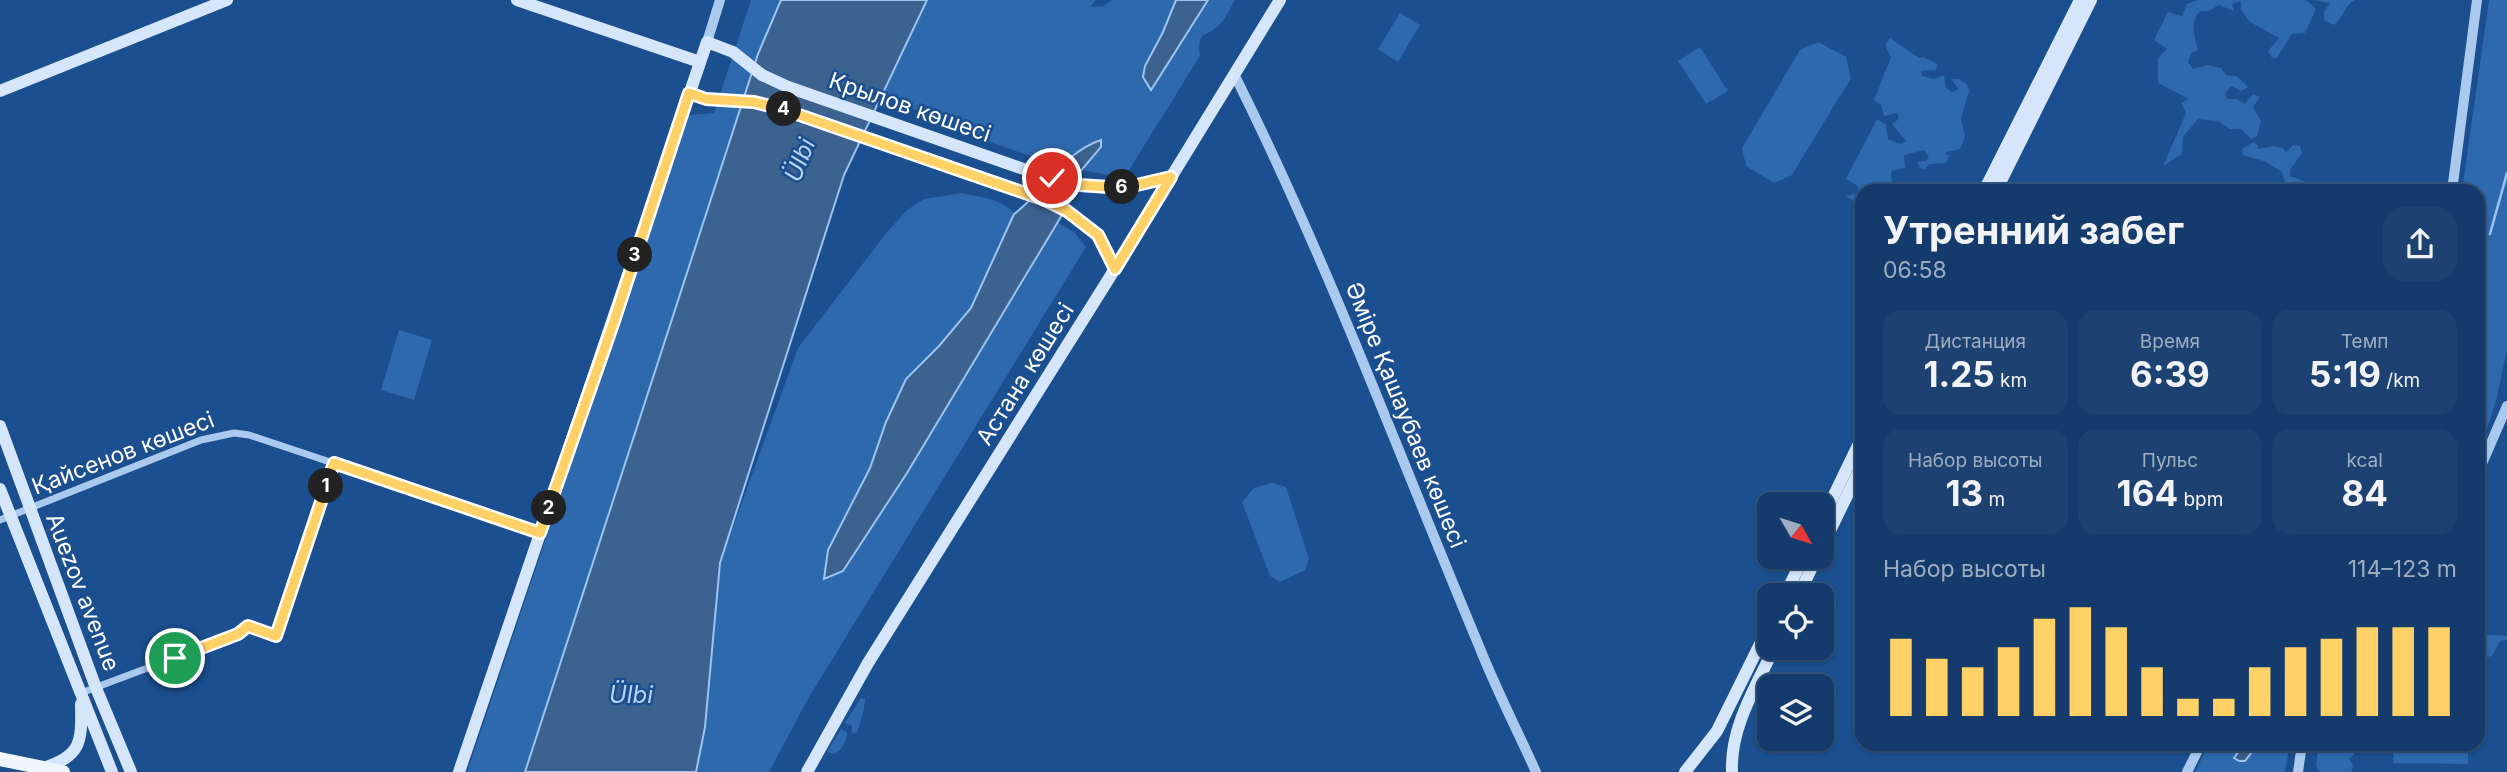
<!DOCTYPE html>
<html lang="ru">
<head>
<meta charset="utf-8">
<style>
  body { margin:0; font-family:Inter,sans-serif; background:#1d4271; color:#f1f3f6; height:100vh; display:flex; flex-direction:column; font-size:26px; white-space:nowrap }
  * { box-sizing:border-box; margin:0 }
  p { font-size:23px; color:#9dadc1 }
  .icon { flex:none; width:38px; height:38px; fill:none; stroke:currentColor; stroke-width:2; stroke-linecap:round; stroke-linejoin:round }
  .map { position:relative; flex:1; overflow:hidden }
  .drawer { position:absolute; left:1855px; top:184px; width:630px; height:567px; display:flex; flex-direction:column; background:#143b6b; border-radius:21px; box-shadow:0 2px 5px #0004,0 0 0 2px #33557e }
  .drawer>* { flex:none }
  .needle { width:46px; rotate:129deg }
  .tools { position:absolute; left:1757px; top:492px; display:grid; gap:14px }
  .tools a { display:grid; place-items:center; width:77px; height:77px; border-radius:14px; background:#143b6b; box-shadow:0 2px 5px #0004,0 0 0 2px #33557e; font-size:35px }
  .pin { position:absolute; display:grid; place-items:center; width:60px; height:60px; color:#fff; margin:-30px; border:4px solid #fff; border-radius:50%; box-shadow:0 2px 7px #0007 }
  .km { position:absolute; width:35px; height:35px; margin:-18px; border-radius:50%; background:#222; color:#fff; font-size:19px; line-height:35px; text-align:center }
  .round { display:grid; place-items:center; flex:none; width:74px; height:74px; border-radius:21px; background:#1d4271 }
  .summary { display:flex; align-items:center; justify-content:space-between; height:119px; padding:0 28px }
  h1 { font-size:38px; font-weight:700; line-height:52px }
  .stats { display:grid; grid-template-columns:repeat(3,1fr); gap:10px; height:119px; padding:7px 28px }
  .stats div { display:grid; align-content:center; border-radius:18px; background:#1d4271; text-align:center }
  .stats b { font-size:35px; font-weight:700 }
  .stats small { font-size:19px; font-weight:400 }
  .stats p { font-size:19px }
  .chart { height:196px; padding:14px 28px }
  .chart p { display:flex; justify-content:space-between }
  .chart svg { width:100%; height:126px; margin-top:7px; stroke:#ffd166; stroke-width:6 }
  .map>svg:first-child { display:block }
  .green { fill:#2e69ad }
  .water { fill:#3c6290; stroke:#9cc4f0; stroke-width:2 }
  .lines { fill:none; stroke-linecap:round; stroke-linejoin:round }
  .stream { stroke:#9cc4f0; stroke-width:2.5 }
  .minor { stroke:#a9c9ee; stroke-width:7 }
  .tertiary { stroke:#a9c9ee; stroke-width:10 }
  .secondary { stroke:#d6e6fa; stroke-width:12 }
  .primary { stroke:#f0f6ff; stroke-width:14 }
  .route-casing { stroke:#fff; stroke-width:14 }
  .route { stroke:#ffd166; stroke-width:9 }
  .labels { text-anchor:middle; stroke-width:5; stroke-linejoin:round; paint-order:stroke }
  .street-label { font-size:23px; fill:#fff; stroke:#1b4f8f }
  .water-label { font-size:24px; font-style:italic; fill:#b5d3f5; stroke:#1b4f8f }
</style>
</head>
<body>
<div class="map">
<svg width="2507" height="772" viewBox="0 0 2507 772">
  <rect width="100%" height="100%" fill="#1b4f8f"/>
  <!-- green -->
  <g class="green">
    <path d="M751,0H781L758,54L525,772H467L689,115L714,113Z"/>
    <path d="M927,0H1096L1090,7L1104,6L1112,0H1176L1163,32L1151,89L1208,0H1235C1230,8 1226,19 1219,25C1208,37 1196,30 1200,56L1124,178L1055,165L996,144L894,101L883,93Z"/>
    <path d="M2198,0H2306L2316,9L2305,33L2292,34L2277,58H2272L2268,51L2279,38L2250,22L2241,10V1L2232,4L2234,11L2219,5L2209,11H2200C2190,22 2194,37 2198,50L2191,53L2188,62L2193,69L2208,65L2221,68L2226,75L2237,76L2248,87L2241,91L2231,86L2225,94L2227,99H2237L2245,104L2253,94L2260,97L2253,107L2261,121L2257,136L2251,139L2241,129H2230L2218,121L2198,119L2183,137L2182,154L2163,166L2186,113L2181,103L2189,99L2158,83V58L2167,49L2154,40L2168,12L2182,16L2187,4Z"/>
    <path d="M2313,0H2355C2344,5 2344,18 2334,25L2324,20V12L2330,3Z"/>
    <path d="M2489,0H2507V350L2496,401L2478,455V191H2462Z"/>
    <path d="M1400,13L1420,25L1398,62L1378,49Z"/>
    <path d="M1890,38L1919,58L1924,57L1937,64L1936,70L1921,71L1922,76L1934,79L1944,75L1946,88L1952,92L1959,89L1951,79H1959L1967,84L1969,91L1961,118L1965,137L1960,149L1946,152V155H1950L1946,163L1929,164L1925,169L1920,168L1917,162L1926,161L1929,157L1924,150L1904,155L1905,168L1891,171L1892,183L1880,191H1862V206L1846,196L1859,193L1858,186L1846,179L1877,119L1886,125L1888,139L1901,144L1906,141L1892,124L1899,119L1897,113L1884,116L1881,105L1874,100L1891,57L1885,45Z"/>
    <path d="M1818,42L1846,57L1851,78L1792,175L1774,183L1746,166L1742,148L1800,50Z"/>
    <path d="M1700,47L1728,91L1706,104L1678,61Z"/>
    <path d="M2254,142L2258,146L2257,149L2273,146L2283,148L2286,153L2293,145L2300,146L2302,153L2290,170V176L2312,184L2320,191H2287L2282,172L2264,161L2242,155L2243,148Z"/>
    <path d="M962,193C978,197 1005,199 1014,214L971,308L939,346L906,379L886,422L870,468L848,509L825,579L843,571L907,473L1026,278L1057,222L1074,232L1086,247L809,697L769,772H696L705,727L720,563L798,348L888,231L907,210L924,199Z"/>
    <path d="M399,330L432,340L414,400L381,390Z"/>
    <path d="M1272,483L1286,487L1309,559L1305,570L1280,582L1270,576L1242,502L1254,488Z"/>
    <path d="M2478,634L2507,636V640L2500,641L2492,656L2487,657L2485,668L2478,670Z"/>
    <path d="M861,698L865,699L863,714L857,732L852,734V726L845,723Z"/>
    <path d="M841,729L847,732C847,741 842,750 834,754L827,752Z"/>
    <path d="M2209,744H2290L2285,772H2195Z"/>
    <path d="M2319,744H2353L2354,754L2349,759L2353,765L2351,772H2320L2316,766Z"/>
    <path d="M2394,744H2468V764L2393,763Z"/>
  </g>
  <!-- water -->
  <g class="water">
    <path d="M781,0H927L844,175L720,563L705,727L696,772H525L758,54Z"/>
    <path d="M1176,0H1208L1151,90L1143,77L1145,66L1163,32Z"/>
    <path d="M1101,140V147L1079,173L1074,194L1068,205L907,473L843,571L824,579L828,550L870,468L886,422L906,379L939,346L971,308L1014,214C1045,191 1062,153 1101,140Z"/>
    <path d="M2244,744H2258L2245,761H2239L2234,758Z"/>
  </g>
  <g class="lines">
    <!-- stream -->
    <path class="stream" d="M2490,234L2507,173"/>
    <!-- minor -->
    <g class="minor">
      <path d="M0,520L201,440L234,433L249,435L540,532"/>
      <path d="M81,693L238,634L248,626L276,636L334,463"/>
    </g>
    <!-- tertiary -->
    <g class="tertiary">
      <path d="M707,42L720,0"/>
      <path d="M1234,74C1327,260 1399,455 1479,646C1496,689 1517,730 1536,772"/>
      <path d="M2452,191L2477,0"/>
      <path d="M2478,473L2507,406"/>
      <path d="M2187,772L2201,744"/>
      <path d="M2298,772L2302,744"/>
    </g>
    <!-- secondary -->
    <g class="secondary">
      <path d="M517,0L700,62"/>
      <path d="M0,91L227,0"/>
      <path d="M689,93L706,99L754,102L782,109L1045,200L1067,211L1098,235L1115,269"/>
      <path d="M1984,191L2080,0"/>
      <path d="M1996,191L2091,0"/>
      <path d="M0,426L96,688L131,772"/>
      <path d="M0,489L112,772"/>
      <path d="M1822,520L1862,437"/>
      <path d="M1822,547L1862,465"/>
      <path d="M1785,595L1804,556"/>
      <path d="M1799,595L1817,556"/>
      <path d="M43,768C81,756 82,743 81,704"/>
      <path d="M459,772L707,42L733,52L762,75L788,87L1052,179L1079,185L1124,188L1171,177"/>
      <path d="M807,772L868,663L1108,280L1280,0"/>
      <path d="M1685,772L1717,731L1769,626"/>
      <path d="M1732,772C1730,727 1756,687 1774,648"/>
    </g>
    <!-- primary -->
    <path class="primary" d="M0,759L63,772"/>
  </g>
  <g class="lines">
    <!-- route casing -->
    <g class="route-casing">
      <path id="route" d="M175,658L238,634L248,626L276,636L334,463L540,533L614,321L689,93L706,99L754,102L782,109L1045,200L1067,211L1098,235L1115,269L1171,177L1124,188L1079,185L1052,178"/>
    </g>
    <!-- route -->
    <use href="#route" class="route"/>
  </g>
  <g class="labels">
    <!-- street labels -->
    <g class="street-label">
      <text transform="translate(910 107) rotate(19)" y="8">Крылов көшесі</text>
      <text transform="translate(1025 374) rotate(-58)" y="8">Астана көшесі</text>
      <text transform="translate(1406 415) rotate(68)" y="8">Әміре Қашаубаев көшесі</text>
      <text transform="translate(123 453) rotate(-21)" y="8">Қайсенов көшесі</text>
      <text transform="translate(83 592) rotate(69)" y="8">Auezov avenue</text>
    </g>
    <!-- water labels -->
    <g class="water-label">
      <text transform="translate(800 160) rotate(-68)" y="8">Ülbi</text>
      <text x="631" y="703">Ülbi</text>
    </g>
  </g>
</svg>
<div class="tools">
<a><svg class="needle" viewBox="-14 -14 28 28"><path d="M0-13l5 13h-10z" fill="#e53935"/><path d="M0 13l5-13h-10z" fill="#9dadc1"/></svg></a>
<a><svg class="icon" aria-label="locate" viewBox="0 0 24 24"><circle cx="12" cy="12" r="6"/><path d="M12 2v4M12 18v4M2 12h4M18 12h4"/></svg></a>
<a><svg class="icon" aria-label="layers" viewBox="0 0 24 24"><path d="M12 4l9 5-9 5-9-5zM3 14l9 5 9-5"/></svg></a>
</div>
<div class="pin" style="left:175px;top:658px;background:#1e9e55"><svg class="icon" aria-label="arrive" viewBox="0 0 24 24"><path d="M6 21V4h12l-3 4 3 4H6"/></svg></div>
<div class="pin" style="left:1052px;top:178px;background:#d93025"><svg class="icon" aria-label="check" viewBox="0 0 24 24"><path d="M5 12l5 5 9-10"/></svg></div>
<b class="km" style="left:326px;top:486px">1</b>
<b class="km" style="left:549px;top:508px">2</b>
<b class="km" style="left:635px;top:255px">3</b>
<b class="km" style="left:784px;top:109px">4</b>
<b class="km" style="left:1122px;top:187px">6</b>
<section class="drawer">
<div class="summary"><div><h1>Утренний забег</h1><p>06:58</p></div><a class="round"><svg class="icon" aria-label="share" viewBox="0 0 24 24"><path d="M12 15V3M7 8l5-5 5 5M5 13v7h14v-7"/></svg></a></div>
<div class="stats">
<div><p>Дистанция</p><b>1.25<small> km</small></b></div>
<div><p>Время</p><b>6:39</b></div>
<div><p>Темп</p><b>5:19<small> /km</small></b></div>
</div>
<div class="stats">
<div><p>Набор высоты</p><b>13<small> m</small></b></div>
<div><p>Пульс</p><b>164<small> bpm</small></b></div>
<div><p>kcal</p><b>84</b></div>
</div>
<div class="chart"><p><span>Набор высоты</span>114–123 m</p>
<svg viewBox="0 0 160 44" preserveAspectRatio="none"><path d="M5 44V17M15 44V24M25 44V27M35 44V20M45 44V10M55 44V6M65 44V13M75 44V27M85 44V38M95 44V38M105 44V27M115 44V20M125 44V17M135 44V13M145 44V13M155 44V13"/></svg>
</div>
</section>
</div>
</body>
</html>
